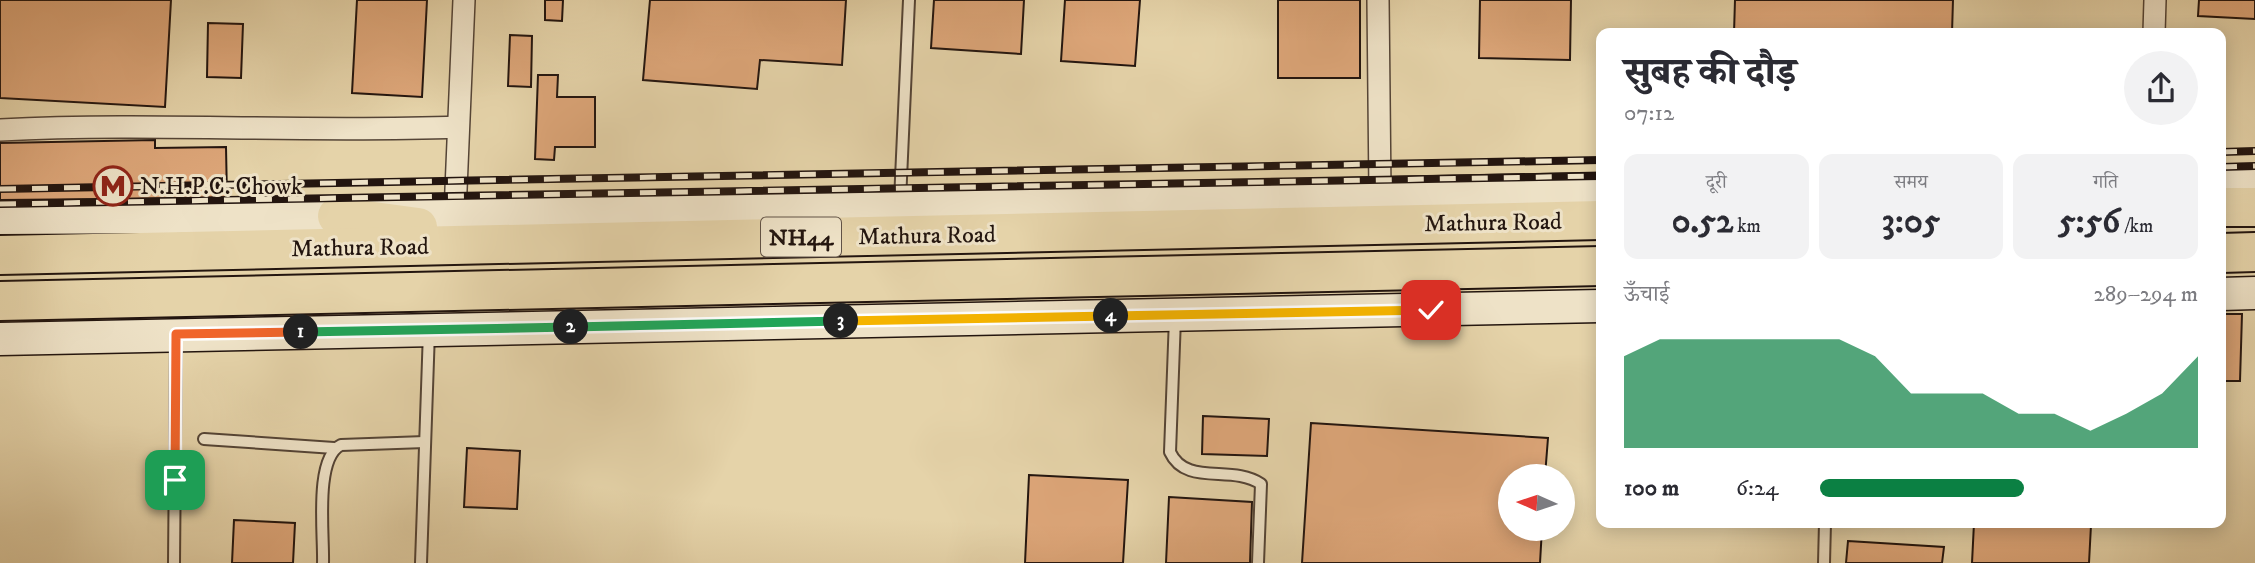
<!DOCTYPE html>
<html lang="hi">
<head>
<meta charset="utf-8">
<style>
  body { margin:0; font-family:"IM FELL DW Pica","Noto Serif Devanagari",serif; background:#f2f2f3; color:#2b2b33; height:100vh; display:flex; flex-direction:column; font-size:26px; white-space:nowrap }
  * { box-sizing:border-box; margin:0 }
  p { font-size:23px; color:#7c7c81 }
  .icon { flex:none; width:38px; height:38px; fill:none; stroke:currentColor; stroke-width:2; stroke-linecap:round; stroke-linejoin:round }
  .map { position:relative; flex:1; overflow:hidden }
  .drawer { position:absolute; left:1596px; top:28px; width:630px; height:500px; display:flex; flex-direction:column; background:#fff; border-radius:14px; box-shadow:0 4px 18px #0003 }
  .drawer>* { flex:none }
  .needle { width:46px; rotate:273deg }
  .fabs { position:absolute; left:1498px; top:464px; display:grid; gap:14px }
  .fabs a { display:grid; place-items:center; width:77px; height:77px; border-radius:50%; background:#fff; box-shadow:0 4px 18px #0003; font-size:35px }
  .pin { position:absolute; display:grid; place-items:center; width:60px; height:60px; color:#fff; margin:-30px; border-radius:14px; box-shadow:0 4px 10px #0006 }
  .km { position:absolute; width:35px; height:35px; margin:-18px; border-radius:50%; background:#222; color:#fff; font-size:19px; line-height:35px; text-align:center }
  .round { display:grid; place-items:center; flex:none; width:74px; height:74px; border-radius:37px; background:#f2f2f3 }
  .head { display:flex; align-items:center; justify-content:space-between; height:119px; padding:0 28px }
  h1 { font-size:38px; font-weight:800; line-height:52px }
  .stats { display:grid; grid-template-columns:repeat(3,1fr); gap:10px; height:119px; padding:7px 28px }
  .stats div { display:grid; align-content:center; border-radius:14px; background:#f2f2f3; text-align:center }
  .stats b { font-size:35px; font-weight:800 }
  .stats small { font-size:19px; font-weight:400 }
  .stats p { font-size:19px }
  .chart { height:196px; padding:14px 28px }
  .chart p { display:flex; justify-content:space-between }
  .chart svg { width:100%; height:126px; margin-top:7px; fill:#0b8043; opacity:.7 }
  ul { padding:0 28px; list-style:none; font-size:23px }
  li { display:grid; grid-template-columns:112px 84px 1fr; align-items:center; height:52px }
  li i { height:18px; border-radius:9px; background:#0b8043 }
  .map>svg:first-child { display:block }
  .building { fill:#dda679; stroke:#23150f; stroke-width:2 }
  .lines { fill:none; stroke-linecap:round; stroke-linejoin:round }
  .lane-casing { stroke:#544436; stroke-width:14 }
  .street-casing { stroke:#544436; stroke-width:24 }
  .secondary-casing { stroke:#23150f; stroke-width:35 }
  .highway-casing { stroke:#23150f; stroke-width:42 }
  .lane { stroke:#eee2c7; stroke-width:10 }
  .street { stroke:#eee2c7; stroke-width:21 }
  .secondary { stroke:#eee2c7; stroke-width:32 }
  .highway { stroke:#e5d3a9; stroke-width:38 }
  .rail-casing { stroke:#23150f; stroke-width:8 }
  .rail { stroke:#eee2c7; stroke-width:5; stroke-dasharray:16; stroke-linecap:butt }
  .split-1-casing { stroke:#fff; stroke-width:14 }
  .split-2-casing { stroke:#fff; stroke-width:14 }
  .split-3-casing { stroke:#fff; stroke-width:14 }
  .split-4-casing { stroke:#fff; stroke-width:14 }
  .split-5-casing { stroke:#fff; stroke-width:14 }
  .split-1 { stroke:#f0652b; stroke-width:9 }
  .split-2 { stroke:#22a559; stroke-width:9 }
  .split-3 { stroke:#22a559; stroke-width:9 }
  .split-4 { stroke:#f5b400; stroke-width:9 }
  .split-5 { stroke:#f5b400; stroke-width:9 }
  .labels { text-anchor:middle; stroke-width:6; stroke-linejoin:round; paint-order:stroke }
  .shield { fill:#eee2c7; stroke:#605246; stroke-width:2 }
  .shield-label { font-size:23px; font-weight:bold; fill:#23150f }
  .poi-label { font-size:24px; fill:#23150f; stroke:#eee2c7; text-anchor:start }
  .street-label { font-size:24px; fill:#23150f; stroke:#eee2c7 }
</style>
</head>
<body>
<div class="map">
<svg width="2255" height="563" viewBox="0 0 2255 563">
  <rect width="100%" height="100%" fill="#e5d3a9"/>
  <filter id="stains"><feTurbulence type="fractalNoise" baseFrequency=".00286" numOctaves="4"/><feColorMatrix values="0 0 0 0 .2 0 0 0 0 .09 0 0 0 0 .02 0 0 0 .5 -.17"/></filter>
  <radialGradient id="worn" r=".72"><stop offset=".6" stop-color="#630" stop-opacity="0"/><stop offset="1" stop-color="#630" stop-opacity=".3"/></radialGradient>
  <!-- building -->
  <g class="building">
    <path d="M0,0H171L165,107L0,98Z"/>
    <path d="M357,0H427L422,97L352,93Z"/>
    <path d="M545,0H563L562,21L545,20Z"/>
    <path d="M650,0H846L842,65L760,60L757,89L643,80Z"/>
    <path d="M934,0H1024L1021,54L931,48Z"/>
    <path d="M1065,0H1140L1135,66L1061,61Z"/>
    <rect x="1278" y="0" width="82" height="78"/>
    <path d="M1480,0H1571L1570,60L1479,58Z"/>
    <path d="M1735,0H1953L1952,33H1734Z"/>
    <path d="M2199,0H2255V19L2198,16Z"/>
    <path d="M208,23L243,24L241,78L207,77Z"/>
    <path d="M510,35L532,36L531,87L508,86Z"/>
    <path d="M538,75H558L557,97H595V147H555L554,160L535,159Z"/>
    <path d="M155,140V148L226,147L227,198L0,200V143Z"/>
    <path d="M2221,314H2242L2240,381H2221Z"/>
    <path d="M1203,416L1269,419L1267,456L1202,454Z"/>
    <path d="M1311,423L1548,438L1545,476H1510V528H1542L1540,563H1302Z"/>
    <path d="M467,448L520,451L517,509L464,507Z"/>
    <path d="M1029,475L1128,480L1123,563H1025Z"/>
    <path d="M1169,497L1252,502L1250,563H1166Z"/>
    <path d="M234,520L295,523L293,563H232Z"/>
    <path d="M1974,523L2091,525L2089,563H1972Z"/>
    <path d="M1848,541L1944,547L1942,563H1846Z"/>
  </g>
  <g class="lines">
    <!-- lane casing -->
    <g class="lane-casing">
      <g id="lane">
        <path d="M900,201L909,0"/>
        <path d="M1175,318L1170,452C1186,487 1232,464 1261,484L1258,563"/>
        <path d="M204,439L334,448"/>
        <path d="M174,563L176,337"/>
        <path d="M323,563C324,535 314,458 341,445L425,442"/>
        <path d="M421,563L429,331"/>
        <path d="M1824,563L1825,523"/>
      </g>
    </g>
    <!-- street casing -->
    <g class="street-casing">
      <g id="street">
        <path d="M1378,0L1380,193"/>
        <path d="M2154,33L2155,0"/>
        <path d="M0,130C153,122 306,133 458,127"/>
        <path d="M455,213L464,0"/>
      </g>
    </g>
    <!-- secondary casing -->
    <g class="secondary-casing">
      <g id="secondary">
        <path d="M2221,186L2255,185"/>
        <path d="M0,218L337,216L1601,189"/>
        <path d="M2221,294L2255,293"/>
        <path d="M0,339L1601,306"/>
      </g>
    </g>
    <!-- highway casing -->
    <g class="highway-casing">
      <g id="highway">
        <path d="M2221,207H2255"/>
        <path d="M337,216L418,227"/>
        <path d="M2221,253L2255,252"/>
        <path d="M0,255L1601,220"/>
        <path d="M0,301L1601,266"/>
      </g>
    </g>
    <!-- lane -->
    <use href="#lane" class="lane"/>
    <!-- street -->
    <use href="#street" class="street"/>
    <!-- secondary -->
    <use href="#secondary" class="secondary"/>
    <!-- highway -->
    <use href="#highway" class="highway"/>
    <!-- rail casing -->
    <g class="rail-casing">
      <g id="rail">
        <path d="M2221,152L2255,151"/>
        <path d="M2221,167L2255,166"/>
        <path d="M0,189L1601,160"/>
        <path d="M0,204L1601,176"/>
      </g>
    </g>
    <!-- rail -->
    <use href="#rail" class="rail"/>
  </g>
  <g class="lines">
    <!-- split-1 casing -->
    <g class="split-1-casing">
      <path id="split-1" d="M175,480L176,334L301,332"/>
    </g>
    <!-- split-2 casing -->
    <g class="split-2-casing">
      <path id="split-2" d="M301,332L571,327"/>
    </g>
    <!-- split-3 casing -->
    <g class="split-3-casing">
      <path id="split-3" d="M571,327L841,321"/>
    </g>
    <!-- split-4 casing -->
    <g class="split-4-casing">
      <path id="split-4" d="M841,321L1111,316"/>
    </g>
    <!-- split-5 casing -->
    <g class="split-5-casing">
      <path id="split-5" d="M1111,316L1431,310"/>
    </g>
    <!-- split-1 -->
    <use href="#split-1" class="split-1"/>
    <!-- split-2 -->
    <use href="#split-2" class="split-2"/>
    <!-- split-3 -->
    <use href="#split-3" class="split-3"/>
    <!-- split-4 -->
    <use href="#split-4" class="split-4"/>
    <!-- split-5 -->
    <use href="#split-5" class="split-5"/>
  </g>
  <!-- icons -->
  <defs>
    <g id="metro-ring" transform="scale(2.0125)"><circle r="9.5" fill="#eee2c7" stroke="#8f2418" stroke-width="1.5"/><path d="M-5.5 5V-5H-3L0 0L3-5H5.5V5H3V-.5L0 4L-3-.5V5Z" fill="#8f2418"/></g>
  </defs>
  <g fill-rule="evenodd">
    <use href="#metro-ring" x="113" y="186"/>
  </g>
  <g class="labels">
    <!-- shield labels -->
    <rect class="shield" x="761" y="217.5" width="80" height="39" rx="5"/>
    <g class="shield-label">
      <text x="801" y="245">NH44</text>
    </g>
    <!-- poi labels -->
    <g class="poi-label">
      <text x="140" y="194">N.H.P.C. Chowk</text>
    </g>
    <!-- street labels -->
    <g class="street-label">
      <text transform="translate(1493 222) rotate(-1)" y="8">Mathura Road</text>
      <text transform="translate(927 235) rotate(-1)" y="8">Mathura Road</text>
      <text transform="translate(360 247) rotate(-1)" y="8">Mathura Road</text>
    </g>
  </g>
  <rect width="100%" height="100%" filter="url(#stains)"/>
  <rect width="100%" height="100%" fill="url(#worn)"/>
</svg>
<div class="fabs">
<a><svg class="needle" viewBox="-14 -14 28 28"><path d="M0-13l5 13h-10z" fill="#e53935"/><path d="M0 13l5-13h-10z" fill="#7c7c81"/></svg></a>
</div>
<div class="pin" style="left:175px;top:480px;background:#1e9e55"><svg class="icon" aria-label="arrive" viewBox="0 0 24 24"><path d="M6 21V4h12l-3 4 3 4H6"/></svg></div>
<div class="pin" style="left:1431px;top:310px;background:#d93025"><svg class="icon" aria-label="check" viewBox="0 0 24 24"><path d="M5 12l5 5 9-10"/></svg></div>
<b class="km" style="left:301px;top:332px">1</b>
<b class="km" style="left:571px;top:327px">2</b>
<b class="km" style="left:841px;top:321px">3</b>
<b class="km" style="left:1111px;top:316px">4</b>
<section class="drawer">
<div class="head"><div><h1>सुबह की दौड़</h1><p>07:12</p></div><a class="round"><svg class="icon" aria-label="share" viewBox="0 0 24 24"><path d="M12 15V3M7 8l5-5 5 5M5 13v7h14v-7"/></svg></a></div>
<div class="stats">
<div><p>दूरी</p><b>0.52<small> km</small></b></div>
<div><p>समय</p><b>3:05</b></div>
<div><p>गति</p><b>5:56<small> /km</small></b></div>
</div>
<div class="chart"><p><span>ऊँचाई</span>289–294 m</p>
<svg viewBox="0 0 160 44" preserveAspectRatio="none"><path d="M0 44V12L10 6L20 6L30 6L40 6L50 6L60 6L70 12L80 25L90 25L100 25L110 32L120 32L130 38L140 32L150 25L160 12V44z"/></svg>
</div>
<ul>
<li><b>100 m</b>6:24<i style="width:54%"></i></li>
</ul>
</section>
</div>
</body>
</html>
